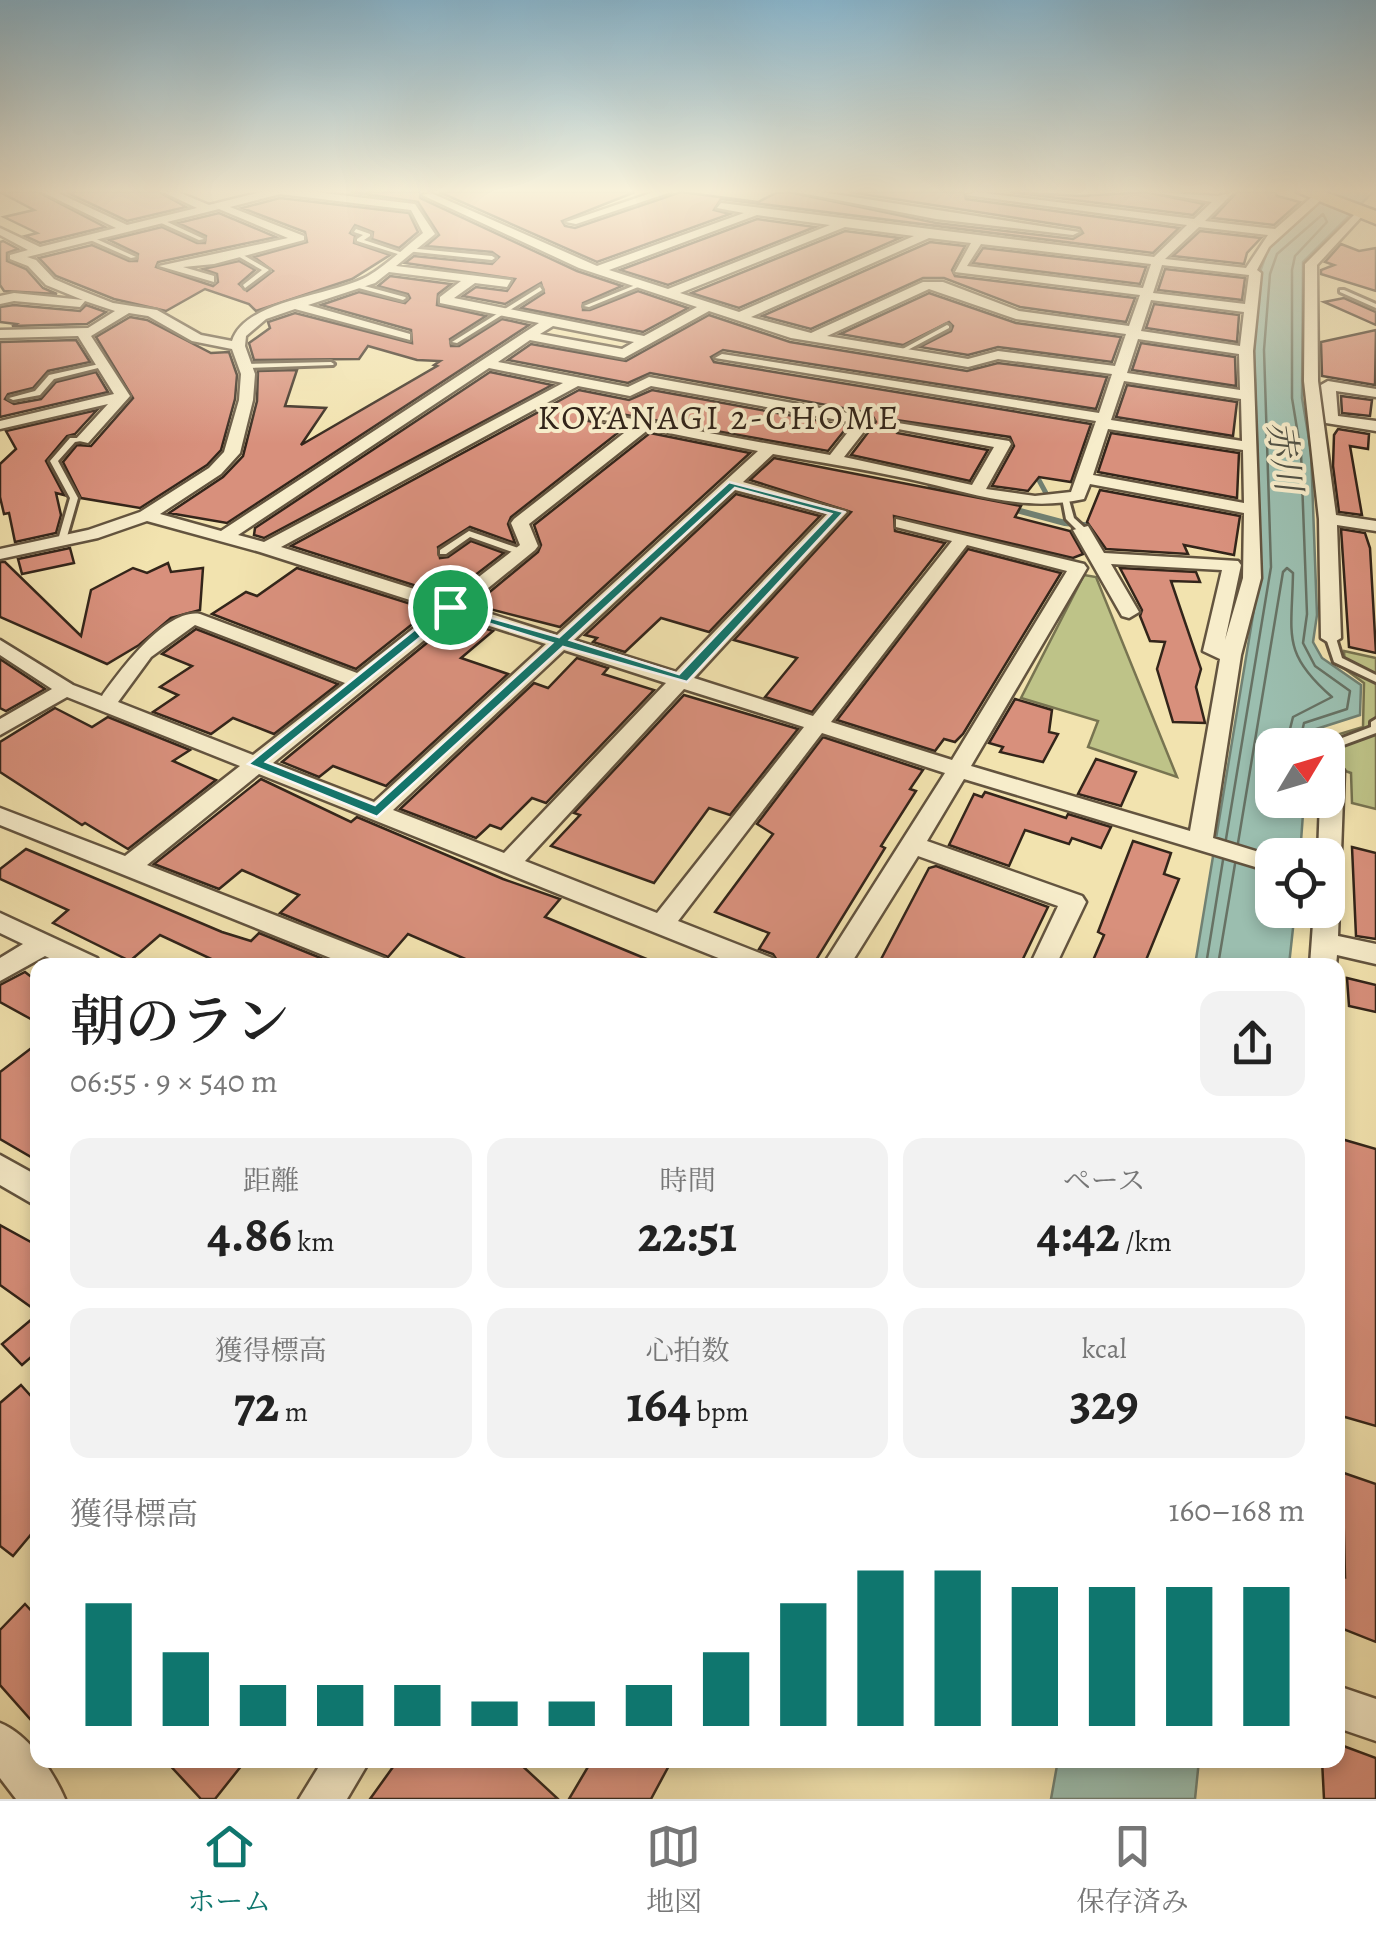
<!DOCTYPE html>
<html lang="ja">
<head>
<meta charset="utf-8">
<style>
  body { margin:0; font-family:Alegreya,"Noto Serif JP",serif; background:#f2f2f2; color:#222; height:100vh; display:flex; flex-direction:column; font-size:38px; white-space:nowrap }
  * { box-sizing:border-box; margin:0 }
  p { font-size:32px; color:#767676 }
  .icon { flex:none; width:55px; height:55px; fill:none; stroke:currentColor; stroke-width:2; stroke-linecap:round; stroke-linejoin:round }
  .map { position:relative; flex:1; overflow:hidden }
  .sheet { position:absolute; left:30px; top:958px; width:1315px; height:810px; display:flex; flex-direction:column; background:#fff; border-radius:20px; box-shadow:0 5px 15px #0003 }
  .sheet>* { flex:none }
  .needle { width:65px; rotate:52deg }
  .fabs { position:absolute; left:1255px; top:728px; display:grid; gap:20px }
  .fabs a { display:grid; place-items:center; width:90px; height:90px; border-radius:20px; background:#fff; box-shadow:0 5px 15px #0003; font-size:50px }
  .pin { position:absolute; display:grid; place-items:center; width:85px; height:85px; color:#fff; margin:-42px; border:5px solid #fff; border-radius:50%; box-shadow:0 2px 10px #0007 }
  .round { display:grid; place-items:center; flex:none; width:105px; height:105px; border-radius:20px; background:#f2f2f2 }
  .head { display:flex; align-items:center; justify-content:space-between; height:170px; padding:0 40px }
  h1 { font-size:55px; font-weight:600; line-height:75px }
  .stats { display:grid; grid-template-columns:repeat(3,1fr); gap:15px; height:170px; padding:10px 40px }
  .stats div { display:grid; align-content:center; border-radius:20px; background:#f2f2f2; text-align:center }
  .stats b { font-size:50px; font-weight:600 }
  .stats small { font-size:28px; font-weight:400 }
  .stats p { font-size:28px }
  .chart { height:280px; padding:20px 40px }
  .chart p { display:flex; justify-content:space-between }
  .chart svg { width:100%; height:180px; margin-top:10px; stroke:#0f766e; stroke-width:6 }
  .menu { display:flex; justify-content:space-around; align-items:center; height:140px; border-top:2px solid #e0e0e0; background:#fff; font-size:28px; color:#767676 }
  .menu a { display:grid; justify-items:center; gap:5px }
  .menu .selected { color:#0f766e }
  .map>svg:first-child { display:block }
  .green { fill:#bec388; stroke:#787451; stroke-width:2.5 }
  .water { fill:#9bbeaf; stroke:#718173; stroke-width:2.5 }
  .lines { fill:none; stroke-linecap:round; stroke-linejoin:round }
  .shore { stroke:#677264; stroke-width:2.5 }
  .stream-far1 { stroke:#718173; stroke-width:5 }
  .stream { stroke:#718173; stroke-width:6 }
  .building { fill:#d8907c; stroke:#33251a; stroke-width:2.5 }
  .lane-casing { stroke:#63543f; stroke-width:6 }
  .street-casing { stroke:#63543f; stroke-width:5 }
  .highway-casing { stroke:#33251a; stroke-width:5 }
  .lane { fill:#f7edcb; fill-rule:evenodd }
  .street { fill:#f7edcb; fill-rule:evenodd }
  .highway { fill:#e9c278; fill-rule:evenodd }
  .route { fill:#0f766e; stroke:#fff; stroke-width:2.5; fill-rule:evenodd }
  .labels { text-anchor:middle; stroke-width:8; stroke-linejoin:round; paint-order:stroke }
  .far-neighbourhood-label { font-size:35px; letter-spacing:2.5px; fill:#33251a; stroke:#f7edcb }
  .far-water-label { font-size:35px; font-style:italic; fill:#525347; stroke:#f7edcb }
</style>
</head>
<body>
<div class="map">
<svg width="1376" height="1799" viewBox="0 0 1376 1799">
  <rect width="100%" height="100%" fill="#f2e3af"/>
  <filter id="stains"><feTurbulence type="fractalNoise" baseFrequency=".002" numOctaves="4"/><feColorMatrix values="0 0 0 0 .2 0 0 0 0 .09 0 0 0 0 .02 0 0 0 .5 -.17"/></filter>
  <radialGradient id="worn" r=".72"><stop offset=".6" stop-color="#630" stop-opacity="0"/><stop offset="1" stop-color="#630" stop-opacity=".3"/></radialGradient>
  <!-- green -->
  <g class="green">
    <path d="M1084,575L1096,577L1177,777L1088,747L1098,721L1021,698Z"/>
    <path d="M1344,651L1376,658V809L1352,803L1351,773L1328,765V745H1317L1316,741L1363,727L1364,683L1345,669Z"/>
  </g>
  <!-- water -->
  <g class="water">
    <path d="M1331,192H1373L1303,262L1302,398L1311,451L1317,615L1313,642L1322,658L1361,685L1360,715L1310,731L1308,745H1272V800H1304L1300,855H1272V910H1295L1289,965H1195L1261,567L1254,350L1260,272L1268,249Z"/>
    <path d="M1058,1760H1199L1195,1799H1051Z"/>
  </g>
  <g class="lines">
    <!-- shore -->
    <g class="shore">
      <path d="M1226,839L1271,567L1264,350L1270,274L1277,254L1323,214L1327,222L1295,256L1292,270V398L1301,453L1307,614L1303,643L1315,666L1350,691L1347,709L1304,723L1299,745"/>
      <path d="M1238,843L1283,572L1287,568L1293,573C1292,635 1281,653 1332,697L1293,717L1286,745"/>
      <path d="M1206,965L1223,860"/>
      <path d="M1218,965L1235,864"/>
    </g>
    <!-- stream-far1 -->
    <g class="stream-far1">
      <path d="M975,366L995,396"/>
      <path d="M1034,471L1047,495"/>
      <path d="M930,487L961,495"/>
    </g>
    <!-- stream -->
    <path class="stream" d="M1009,508L1065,523L1102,527"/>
  </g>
  <!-- building -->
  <g class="building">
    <path d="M0,192H38L105,227L40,243L25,236L37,233L4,217L34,210Z"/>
    <path d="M66,192H159L186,207L127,221Z"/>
    <path d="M351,192H420V198L577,271L622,286L583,303V310H590L638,291L688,308L643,332L521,308L544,293L541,283L505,304L463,296L476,287L507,291L515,279L405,263L414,256L492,264L499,257L492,252L426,246L439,235L418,202Z"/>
    <path d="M439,192H635L562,221L565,226L575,228L681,192L758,202L776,193L789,192L936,223L1073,239L1083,233L1080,228L849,192H964L966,199L1179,228L1153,253L721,199L714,210L730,214L597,262Z"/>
    <path d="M1010,192L1081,196L1147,192L1204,204L1193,215Z"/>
    <path d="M1237,192H1276L1277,196L1300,202L1274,225L1213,218Z"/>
    <path d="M280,198L409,213L418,232L399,248L372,239L373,232L355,225L350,233L355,236L354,243L390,255L352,279L256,311L249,304L205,289L166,311L114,299L56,276L39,258L92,245L129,261H137L138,254L109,240L162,227L197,243H205L206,236L178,223L219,213L276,237L158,262L156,267L213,286L218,282L217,274L203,269L239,261L255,270L239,284L247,291L273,271L254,257L307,242L305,232L242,208Z"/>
    <path d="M757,219L815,227L668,285L620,270Z"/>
    <path d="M845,231L900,238L739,308L691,293Z"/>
    <path d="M1200,231L1261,238L1247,253L1244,264L1173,256Z"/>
    <path d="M3,241L18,249L7,253V261L26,269L43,288L57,294L4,291L0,285V242Z"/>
    <path d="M930,242L965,246L952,270L955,276L1135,298L1126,322L1020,307L944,278H923L811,329L762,316Z"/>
    <path d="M1341,244L1359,251L1376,248V291L1321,274V270L1334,265L1325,262Z"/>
    <path d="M983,248L1146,267L1140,284L973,263Z"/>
    <path d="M1165,269L1245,278L1242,300L1158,290Z"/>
    <path d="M390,276L451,284L438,294L437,305L486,316L450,339L451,346H459L502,319L529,325L227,523L169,513L223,477L243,456L257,401L258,371L297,370L285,406L326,408L301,445L437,366L434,365L440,361L417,360L368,346L359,359L254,360L249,343L270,328L268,322L295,313L412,343L411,330L321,305L359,292L405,303L410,298L408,294L378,286Z"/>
    <path d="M929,293L1016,323L1121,337L1112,362L998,347L968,355L920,347L951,331L953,326L949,322L903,345L840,334Z"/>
    <path d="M1344,298L1376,312V325L1324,302Z"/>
    <path d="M1154,304L1239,315L1237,342L1146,328Z"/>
    <path d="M14,305L80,311L86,305L106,312L87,324L12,326L16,324L0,322V307Z"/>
    <path d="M709,315L790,342L967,371L998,363L1107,377L1096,409L723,350L711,357L714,362L1091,424L1071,482L1039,477L1028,491L992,486L1014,446L1010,437L896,420L897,433L988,450L970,481L851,455L876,422L871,413L650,373L628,383L508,360L531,344L626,361Z"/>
    <path d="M130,317L147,320L211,353L229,352L237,375L235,399L221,450L207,465L140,508L81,498L63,462L77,445L91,446L133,398L96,337Z"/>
    <path d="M1376,330L1375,385L1322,376L1321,342Z"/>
    <path d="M76,340L90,362L48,371L33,388L8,394L5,399L14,404L41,399L56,382L96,372L108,392L0,417V342Z"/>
    <path d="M1141,343L1235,357L1236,386L1132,370Z"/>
    <path d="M490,372L552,385L264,538L254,535L255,528Z"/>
    <path d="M1127,385L1237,402L1233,436L1116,417Z"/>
    <path d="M579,390L629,400L652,390L848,426L828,451L587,408L588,421L624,428L511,517L508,524L515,543L470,527L438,547L440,558L448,557L471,541L504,553L448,596L291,546Z"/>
    <path d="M1341,396L1372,400L1370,416L1342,413Z"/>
    <path d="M97,410L75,434L67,436L46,461L64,495L56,493L61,515L56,533L15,542L9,513L4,514L0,497V464L16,449L6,431Z"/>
    <path d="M1338,429L1369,434L1368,449L1350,446L1362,515L1339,512L1333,466L1334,435Z"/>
    <path d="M650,433L750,453L560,627L474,605L538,552L541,545L534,525Z"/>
    <path d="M1111,433L1239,453L1237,498L1098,472Z"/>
    <path d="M774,458L1021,506L1015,517L1070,531L1083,554L1073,558L894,516L895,531L945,543L812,712L765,697L797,658L734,640L851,512L750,480Z"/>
    <path d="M1100,490L1240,516L1234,555L1184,545L1188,554L1106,549L1087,522Z"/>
    <path d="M736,494L820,516L709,632L661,618L625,652L593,642L597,638L585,635Z"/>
    <path d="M1341,529L1365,533L1370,548L1376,653L1349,647Z"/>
    <path d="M70,548L74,563L22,574L18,559Z"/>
    <path d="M968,549L1061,573L963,734L955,742L944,739L935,751L837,720Z"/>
    <path d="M0,562H5L81,636L91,590L133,568L147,573L168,563L171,572L203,568L200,610L171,618L139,645L107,664L0,617Z"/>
    <path d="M297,568L430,610L356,669L212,614L246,592L257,596Z"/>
    <path d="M1120,568L1196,572L1200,582L1171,581L1201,669L1196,687L1205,723L1173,722L1157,669L1165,642L1150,641L1140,616L1142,610Z"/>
    <path d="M456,619L493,631L461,658L508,674L386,786L333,766L319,777L282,762Z"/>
    <path d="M196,629L338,684L274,734L233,718L211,734L153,712L178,695L160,687L192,666L162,654Z"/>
    <path d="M577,658L608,668L603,674L654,690L546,803L532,798L501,829L490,825L476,838L400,809L534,683L548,688Z"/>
    <path d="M0,659L45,689L6,711L0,708Z"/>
    <path d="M684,695L798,729L730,815L709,808L654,883L551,846L580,815L574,813Z"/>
    <path d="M1015,699L1052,710L1049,732L1058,734L1043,762L1000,752L1003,747L989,743Z"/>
    <path d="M55,708L92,727L108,717L190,750L173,761L216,780L128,849L85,823L82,825L0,772V742Z"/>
    <path d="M823,737L923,770L910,789L916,791L881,846L885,848L813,965H780L773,954L759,949L769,933L715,912L773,834L757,824Z"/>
    <path d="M1096,759L1136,772L1121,806L1078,794Z"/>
    <path d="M261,779L351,822L357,817L503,879L560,899L545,917L661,965H479L408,934L388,957L280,913L299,895L242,870L219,889L154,864Z"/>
    <path d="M985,792L1066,818L1068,814L1111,827L1101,848L1072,838L1069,844L1025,830L1009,866L949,845L974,794L982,797Z"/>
    <path d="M1133,841L1171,853L1164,874L1179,879L1144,965H1091L1104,935L1098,932Z"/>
    <path d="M1352,847L1376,853V939L1356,936Z"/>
    <path d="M26,849L222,932L251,941L259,933L338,965H224L160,935L130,961L53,923L68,910L0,879V869Z"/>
    <path d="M936,866L1048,907L1020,965H878L929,868Z"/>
    <path d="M25,972L38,982V1023L0,1002V985Z"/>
    <path d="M1347,978L1376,985V1012L1349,1006Z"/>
    <path d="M38,1043V1161L0,1139V1072Z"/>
    <path d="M1338,1138L1376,1149V1426L1338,1415Z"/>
    <path d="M0,1225L38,1246V1312L0,1285Z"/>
    <path d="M38,1314V1351L22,1365L2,1344Z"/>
    <path d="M21,1385L38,1404V1526L13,1556L0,1546V1403Z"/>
    <path d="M1338,1471L1376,1484V1642L1338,1627V1574L1345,1577L1343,1498L1338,1496Z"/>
    <path d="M25,1604L38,1618V1728L0,1685V1630Z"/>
    <path d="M1338,1744L1376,1758V1799H1324L1322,1760H1338Z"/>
    <path d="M165,1760H246L215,1799H201Z"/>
    <path d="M398,1760H516L558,1799H370Z"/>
    <path d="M592,1760H672L651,1799H569Z"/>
  </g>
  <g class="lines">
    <!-- lane casing -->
    <g class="lane-casing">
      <g id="lane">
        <path d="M159,220H163L204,239L199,240L159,222Z"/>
        <path d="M356,229L370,234V236L364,240L406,254L401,255L357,241V239L363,235L354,232Z"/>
        <path d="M88,237H92L136,257L131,258L88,239Z"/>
        <path d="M408,248L492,256L495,258L492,260L406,251Z"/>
        <path d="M238,252L269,270L245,288L243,285L262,270L236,255Z"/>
        <path d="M357,284L405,297L406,298L403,300L355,287Z"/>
        <path d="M638,284L643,285L589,307L584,306Z"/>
        <path d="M540,287L542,290L457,343L452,342Z"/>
        <path d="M1340,290H1344L1376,304V308L1340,292Z"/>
        <path d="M947,325L949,326V328L902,353L897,352Z"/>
        <path d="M331,362L334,364L333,365L246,368L242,366L246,364Z"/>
        <path d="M104,363L106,364V366L54,379L40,395L13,400L9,398L35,391L49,375Z"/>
        <path d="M70,438H83L87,440L75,442L58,461L78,498L66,540L62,543L58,540L70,498L50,461Z"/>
        <path d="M1062,498L1069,500L1074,518L1085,528V532H1079L1066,519Z"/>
        <path d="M469,531L524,550L525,552L518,554L470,537L446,554H440V550Z"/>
        <path d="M1331,635L1336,638L1342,658L1376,675V682L1334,662L1326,638Z"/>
        <path d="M1376,719V733L1338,747L1339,770L1333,774L1329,773L1328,754L1329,743L1371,727V722Z"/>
      </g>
    </g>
    <!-- street casing -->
    <g class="street-casing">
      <g id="street">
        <path d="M42,192H56L127,225L197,208L163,192H178L209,205L261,192H315L415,204L435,234L396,266L511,280L507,287L475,283L454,298L644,336L697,307L579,268L422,195L431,193L597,266L744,213L717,208L721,203L1154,257L1187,225L966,195L976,192L1194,219L1212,202L1150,192L1218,196L1234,192L1205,221L1275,229L1314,195H1322V199L1269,247L1257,270L1261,273L1253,351L1261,578L1241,655L1213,838L1272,856V872L964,779L927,841L1082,896L1086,902L1056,965H1030L1058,906L918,856L850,965H823L945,773L822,733L678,921L772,958L776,965H736L259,774L147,865L384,958L388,965H348L0,825V808L125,856L240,766L67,697L0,735V719L52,689L0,655V640L73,685L102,696C120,671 166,608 200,614L357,673L438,609L260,552L147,521L98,538L0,559V549L88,530L140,512L209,468L224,452L239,400L241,374L232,349L192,341L148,316L129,313L91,336L130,396L88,443L75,440L108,404L0,429V421L114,394L78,336L0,338V330L88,328L115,311L85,301L80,307L14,301L0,304V296L14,293L83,300L46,285L28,266L10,259V255L28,250L0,235V228L40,247L116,228ZM280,194L411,210L423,233C405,247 387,265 368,276C334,296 245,299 232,341L201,335L157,310L113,303L75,288L54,279L36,260L27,257L219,209L288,238L159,266L214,282V276L183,267L214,264L304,240V236L230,207ZM757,215L830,225L668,289L609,270ZM845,227L914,236L739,312L680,293ZM1199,227L1268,235L1246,268L1165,259ZM929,238L971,243L955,272L1140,295L1129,326L1019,311L943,282H923L811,333L751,317ZM981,244L1151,264L1143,288L967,266ZM1162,265L1249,275L1245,304L1153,293ZM389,272L461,281L440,297V303L539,323L221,531L160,514L221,474L240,453L253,400L255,374L245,346L246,336L266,319L295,309L410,340V334L308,305L375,283ZM929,289L1016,319L1126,334L1115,366L998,351L968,359L827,336ZM1151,300L1244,312L1240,346L1141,331ZM709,311L791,338L968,367L998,359L1112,374L1099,413L722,354L715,358L1096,421L1071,492L1035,496L986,489L1011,444L1009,441L898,423V429L994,447L972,485L844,457L873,420L870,417L649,377L628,387L498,362L530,340L624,358ZM553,326L634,342L622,349L540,334ZM1138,339L1239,354L1240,390L1127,373ZM489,368L563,383L264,542L238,535ZM1124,381L1241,399L1242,441L1111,420ZM578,386L630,396L651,386L855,423L830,455L589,411V417L633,426L514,519L511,523L520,545L449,600L281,547ZM649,429L758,451L557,635L466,606L535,550L538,546L529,524ZM1108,429L1243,450L1244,503L1093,475ZM773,454C819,462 863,469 909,479C969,492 1022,513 1084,499L1090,484L1244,513L1243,578L1225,640L1241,565L1238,561L1104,553L1088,526L1073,530L1122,616L1129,618L1139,612L1111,564L1222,570L1203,651L1220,659L1190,831L971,766L1087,568L1084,564L896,519V527L952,541L813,716L694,678L847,512L743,482ZM735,490L827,514L676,672L574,640ZM967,545L1067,571L952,760L831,722ZM455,615L546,644L374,802L273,763ZM195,625L345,683L253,755L118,702L151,657ZM564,650L666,683L504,853L393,810ZM684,689L804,727L657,913L525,861Z"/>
        <path d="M654,192H671L576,224L566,222Z"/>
        <path d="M796,192H821L1079,232L1073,235L936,219Z"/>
        <path d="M1360,209L1364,214L1317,265L1318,381L1336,515L1376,521V531L1337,525L1341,638L1331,644L1321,638L1319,519L1304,381L1305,264Z"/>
        <path d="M1328,381L1376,389V397L1336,391L1338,416L1376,421V431L1326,423L1321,385Z"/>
        <path d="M1333,763L1344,770L1338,936L1376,944V964L1337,955L1336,965H1310L1314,910H1328V855H1318L1320,800H1328V764Z"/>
        <path d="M0,913L97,958L101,965H64L45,956L0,981V958L23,944L0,933Z"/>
        <path d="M0,1155L38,1176V1207L0,1185Z"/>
        <path d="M1338,1686L1376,1699V1741L1338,1728Z"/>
        <path d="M0,1723C28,1734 53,1771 65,1799H16L0,1778Z"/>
        <path d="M323,1760H370L347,1799H299Z"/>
      </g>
    </g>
    <!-- highway casing -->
    <g class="highway-casing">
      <path id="highway" d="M1297,192H1325L1376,211V224Z"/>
    </g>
    <!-- lane -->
    <use href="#lane" class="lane"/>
    <!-- street -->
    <use href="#street" class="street"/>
    <!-- highway -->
    <use href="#highway" class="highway"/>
  </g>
  <!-- sky -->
  <linearGradient id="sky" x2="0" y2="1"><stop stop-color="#89b8d1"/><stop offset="0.43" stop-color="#f9f2db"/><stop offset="1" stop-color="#f9f2db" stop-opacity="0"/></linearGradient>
  <rect width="1376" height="444" fill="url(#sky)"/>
  <!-- route -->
  <path class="route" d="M729,482L844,512L687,682L563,647L377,817L248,764L445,605L559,637ZM735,488L831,514L679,674L570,640ZM452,612L552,643L375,805L266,762Z"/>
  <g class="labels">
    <!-- far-neighbourhood labels -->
    <g class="far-neighbourhood-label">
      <text x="719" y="429">KOYANAGI 2-CHOME</text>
    </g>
    <!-- far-water labels -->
    <g class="far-water-label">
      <text transform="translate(1285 456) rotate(82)" y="12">赤川</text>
    </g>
  </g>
  <rect width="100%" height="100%" filter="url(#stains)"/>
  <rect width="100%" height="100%" fill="url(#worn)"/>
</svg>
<div class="fabs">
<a><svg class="needle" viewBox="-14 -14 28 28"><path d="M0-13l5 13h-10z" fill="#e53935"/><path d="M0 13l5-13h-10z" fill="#767676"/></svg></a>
<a><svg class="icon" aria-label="locate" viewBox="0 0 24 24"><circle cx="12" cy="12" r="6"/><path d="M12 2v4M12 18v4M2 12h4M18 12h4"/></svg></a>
</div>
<div class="pin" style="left:450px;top:607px;background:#1e9e55"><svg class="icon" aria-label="arrive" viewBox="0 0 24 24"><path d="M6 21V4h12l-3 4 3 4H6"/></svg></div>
<section class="sheet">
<div class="head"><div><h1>朝のラン</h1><p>06:55 · 9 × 540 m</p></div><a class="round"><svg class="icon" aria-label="share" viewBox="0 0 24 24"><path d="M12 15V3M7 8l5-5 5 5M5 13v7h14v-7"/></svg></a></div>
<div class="stats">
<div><p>距離</p><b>4.86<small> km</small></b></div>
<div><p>時間</p><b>22:51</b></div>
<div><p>ペース</p><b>4:42<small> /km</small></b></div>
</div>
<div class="stats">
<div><p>獲得標高</p><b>72<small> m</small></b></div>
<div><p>心拍数</p><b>164<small> bpm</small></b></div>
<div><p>kcal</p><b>329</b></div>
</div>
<div class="chart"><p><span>獲得標高</span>160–168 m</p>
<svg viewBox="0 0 160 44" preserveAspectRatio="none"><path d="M5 44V14M15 44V26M25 44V34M35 44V34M45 44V34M55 44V38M65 44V38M75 44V34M85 44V26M95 44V14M105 44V6M115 44V6M125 44V10M135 44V10M145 44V10M155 44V10"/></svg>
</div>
</section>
</div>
<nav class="menu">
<a class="selected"><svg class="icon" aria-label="home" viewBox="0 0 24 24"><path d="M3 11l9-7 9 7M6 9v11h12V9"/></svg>ホーム</a>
<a><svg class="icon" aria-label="map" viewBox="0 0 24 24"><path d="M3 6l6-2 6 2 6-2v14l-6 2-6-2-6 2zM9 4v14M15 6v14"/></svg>地図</a>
<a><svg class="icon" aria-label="saved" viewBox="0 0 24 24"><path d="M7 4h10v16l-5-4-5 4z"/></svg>保存済み</a>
</nav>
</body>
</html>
